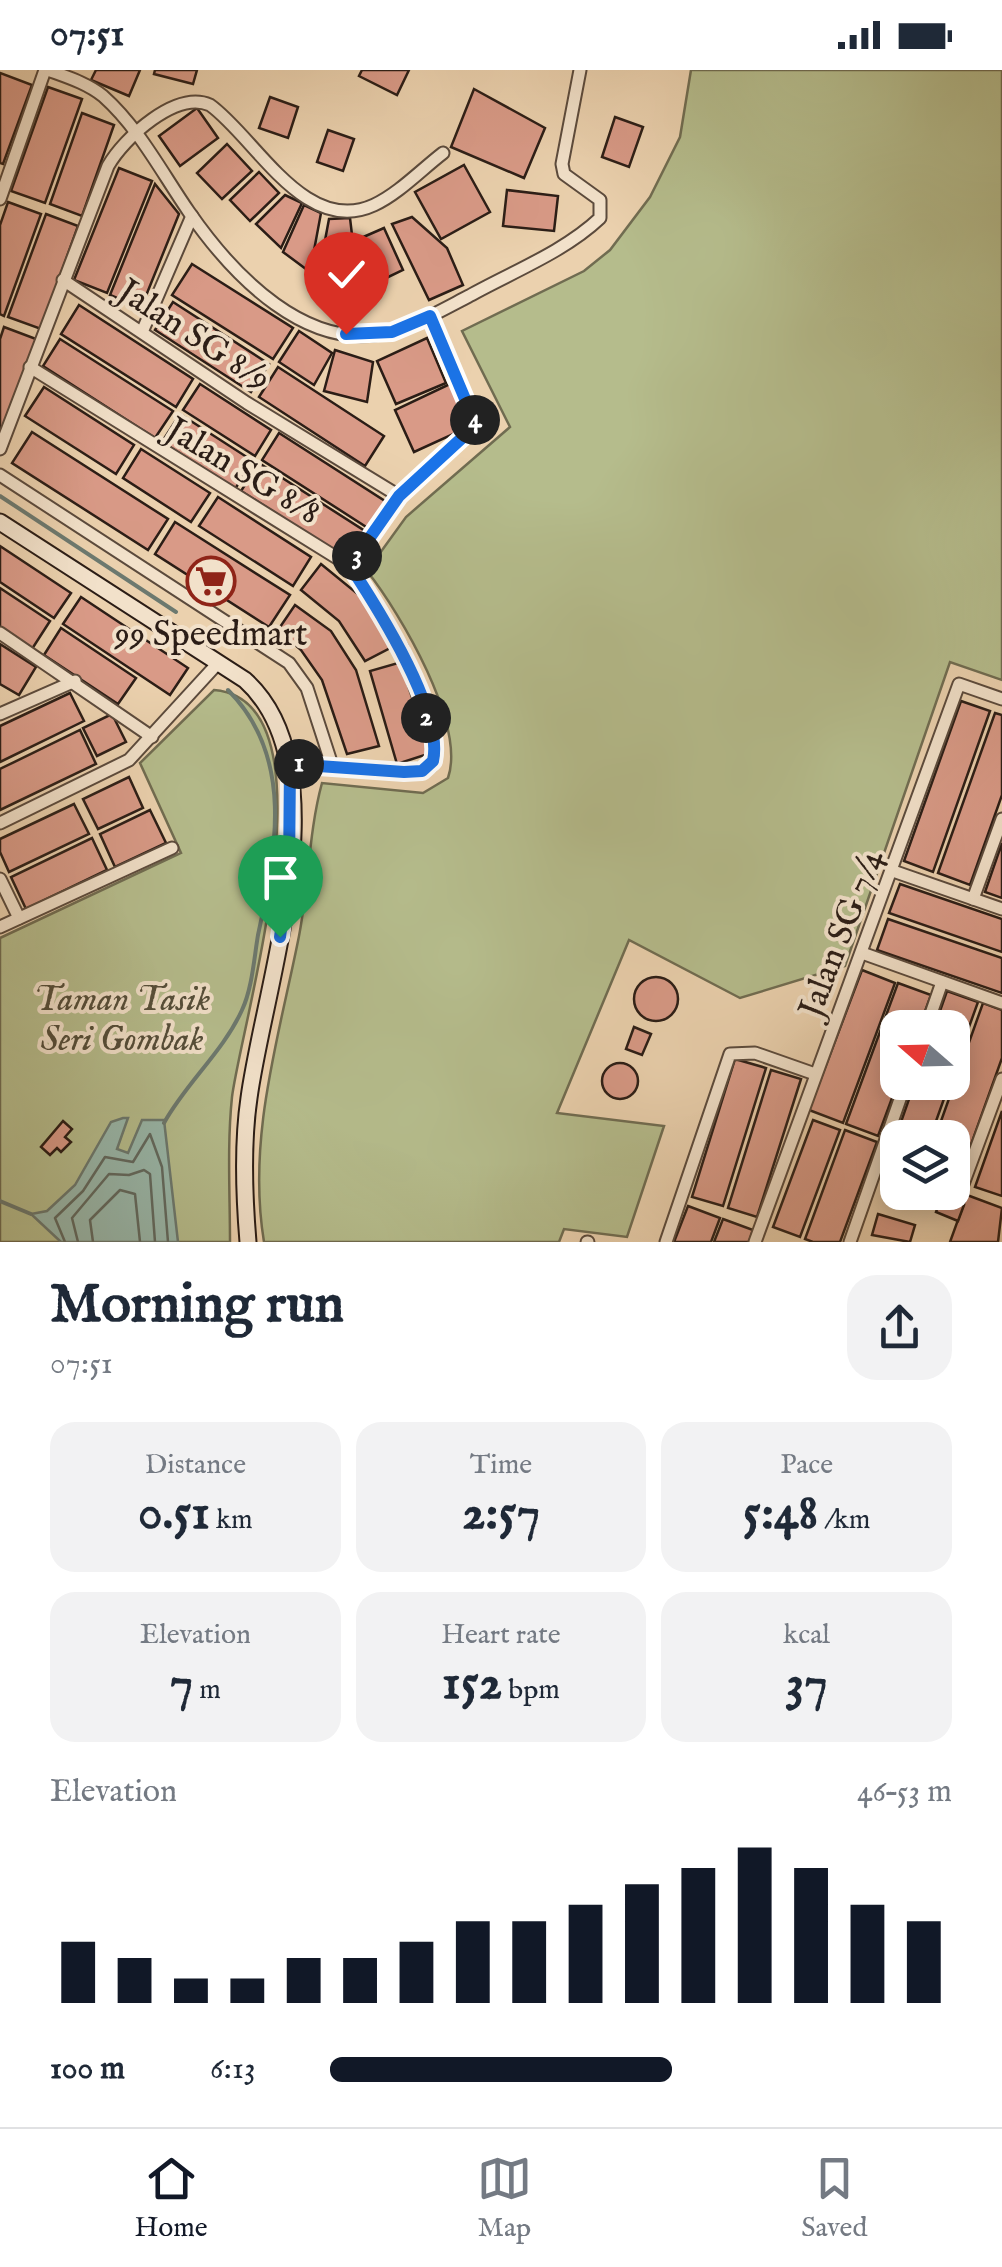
<!DOCTYPE html>
<html lang="en">
<head>
<meta charset="utf-8">
<style>
  body { margin:0; font-family:"IM FELL English",serif; background:#f2f2f3; color:#1f2937; height:100vh; display:flex; flex-direction:column; font-size:38px; white-space:nowrap }
  * { box-sizing:border-box; margin:0 }
  p { font-size:32px; color:#747a83 }
  .icon { flex:none; width:55px; height:55px; fill:none; stroke:currentColor; stroke-width:2; stroke-linecap:round; stroke-linejoin:round }
  .map { position:relative; height:1172px; overflow:hidden }
  .details { display:flex; flex-direction:column; background:#fff; flex:1 }
  .details>* { flex:none }
  .needle { width:65px; rotate:290deg }
  .buttons { position:absolute; left:880px; top:940px; display:grid; gap:20px }
  .buttons a { display:grid; place-items:center; width:90px; height:90px; border-radius:20px; background:#fff; box-shadow:0 5px 25px #0003; font-size:50px }
  .pin { position:absolute; display:grid; place-items:center; width:85px; height:85px; color:#fff; margin:-102px -42px; border-radius:50% 50% 50% 0; rotate:-45deg; box-shadow:0 0 10px #0007 }
  .pin .icon { rotate:45deg }
  .km { position:absolute; width:50px; height:50px; margin:-25px; border-radius:50%; background:#222; color:#fff; font-size:28px; line-height:50px; text-align:center }
  .round { display:grid; place-items:center; flex:none; width:105px; height:105px; border-radius:30px; background:#f2f2f3 }
  .summary { display:flex; align-items:center; justify-content:space-between; height:170px; padding:0 50px }
  h1 { font-size:55px; font-weight:700; line-height:75px }
  .stats { display:grid; grid-template-columns:repeat(3,1fr); gap:15px; height:170px; padding:10px 50px }
  .stats div { display:grid; align-content:center; border-radius:25px; background:#f2f2f3; text-align:center }
  .stats b { font-size:50px; font-weight:700 }
  .stats small { font-size:28px; font-weight:400 }
  .stats p { font-size:28px }
  .chart { height:280px; padding:20px 50px }
  .chart p { display:flex; justify-content:space-between }
  .chart svg { width:100%; height:180px; margin-top:10px; stroke:#111827; stroke-width:6 }
  ul { padding:0 50px; list-style:none; font-size:32px }
  li { display:grid; grid-template-columns:160px 120px 1fr; align-items:center; height:75px }
  li i { height:25px; border-radius:12px; background:#111827 }
  .status { display:flex; justify-content:space-between; align-items:center; height:70px; padding:0 50px; background:#fff; direction:ltr }
  .status svg { height:28px; fill:currentColor }
  .tabs { display:flex; justify-content:space-around; align-items:center; height:140px; border-top:2px solid #e0e1e3; background:#fff; font-size:28px; color:#747a83 }
  .tabs a { display:grid; justify-items:center; gap:5px }
  .tabs .current { color:#111827 }
  .map>svg:first-child { display:block }
  .green { fill:#b5bc8c; stroke:#706c51; stroke-width:2.5 }
  .water { fill:#98b7aa; stroke:#6c796f; stroke-width:2.5 }
  .lines { fill:none; stroke-linecap:round; stroke-linejoin:round }
  .shore { stroke:#626a60; stroke-width:2.5 }
  .stream { stroke:#6c796f; stroke-width:4 }
  .building { fill:#d99a87; stroke:#2b1d16; stroke-width:2.5 }
  .street-casing { stroke:#5b4a3c; stroke-width:15 }
  .secondary-casing { stroke:#2b1d16; stroke-width:19 }
  .street { stroke:#f2e1ca; stroke-width:11 }
  .secondary { stroke:#f2e1ca; stroke-width:15 }
  .route-casing { stroke:#fff; stroke-width:20 }
  .route { stroke:#1a73e8; stroke-width:12 }
  .labels { text-anchor:middle; stroke-width:8; stroke-linejoin:round; paint-order:stroke }
  .street-label { font-size:35px; fill:#2b1d16; stroke:#f2e1ca }
  .poi-label { font-size:35px; fill:#2b1d16; stroke:#f2e1ca }
  .park-label { font-size:35px; font-style:italic; fill:#544d39; stroke:#f2e1ca }
</style>
</head>
<body>
<div class="status"><b>07:51</b><svg viewBox="0 0 49 12"><path d="M0 12V9h3v3zM5 12V6h3v6zM10 12V3h3v9zM15 12V0h3v12zM26 1h20v11H26zM47 4h2v5h-2z"/></svg></div>
<div class="map">
<svg width="1002" height="1172" viewBox="0 0 1002 1172">
  <rect width="100%" height="100%" fill="#ebd1ae"/>
  <filter id="stains"><feTurbulence type="fractalNoise" baseFrequency=".002" numOctaves="4"/><feColorMatrix values="0 0 0 0 .2 0 0 0 0 .09 0 0 0 0 .02 0 0 0 .5 -.17"/></filter>
  <radialGradient id="worn" r=".72"><stop offset=".6" stop-color="#630" stop-opacity="0"/><stop offset="1" stop-color="#630" stop-opacity=".3"/></radialGradient>
  <!-- green -->
  <g class="green">
    <path d="M691,0H1002V610L950,592L845,896L740,928L629,870L557,1043L664,1056L627,1167L564,1159L559,1172H264C247,1070 278,970 298,871C309,819 308,764 322,713L423,723L448,708C466,655 401,544 367,501L406,447L510,357L462,261L584,201L610,180L650,127L680,67Z"/>
    <path d="M214,620C340,630 241,954 232,1027C227,1075 230,1124 230,1172H0V868L181,783L140,693Z"/>
  </g>
  <!-- water -->
  <path class="water" d="M123,1048H128L117,1079L128,1083L142,1050H164L178,1172H61L31,1144L47,1141L75,1115L111,1052Z"/>
  <g class="lines">
    <!-- shore -->
    <g class="shore">
      <path d="M65,1172L55,1148L83,1121L105,1087L133,1092L150,1064L162,1097L168,1172"/>
      <path d="M78,1172L72,1148L109,1104L129,1105L144,1100L150,1104L155,1172"/>
      <path d="M93,1172L90,1150L120,1120L135,1124L140,1172"/>
    </g>
    <!-- stream -->
    <g class="stream">
      <path d="M0,426L176,542"/>
      <path d="M164,1053C186,1013 223,982 242,940C252,919 254,889 258,865C276,781 295,687 228,620"/>
      <path d="M0,1131L31,1144"/>
    </g>
  </g>
  <!-- building -->
  <g class="building">
    <path d="M96,0H140L129,26L91,10Z"/>
    <path d="M155,0H197L193,14L154,4Z"/>
    <path d="M362,0H409L397,25L359,6Z"/>
    <path d="M0,3L32,15L3,94L0,93Z"/>
    <path d="M48,17L82,29L45,133L11,121Z"/>
    <path d="M474,19L545,58L524,108L451,77Z"/>
    <path d="M270,27L298,37L288,68L259,58Z"/>
    <path d="M197,38L218,68L180,96L159,66Z"/>
    <path d="M82,43L114,55L82,146L50,134Z"/>
    <path d="M615,47L643,57L629,97L602,87Z"/>
    <path d="M328,60L354,69L343,101L317,92Z"/>
    <path d="M227,74L252,101L222,129L197,103Z"/>
    <path d="M464,95L490,142L441,169L415,122Z"/>
    <path d="M119,98L152,111L107,223L74,210Z"/>
    <path d="M259,102L279,123L250,151L230,130Z"/>
    <path d="M155,114L179,144L141,238L110,225Z"/>
    <path d="M507,120L558,126L554,161L503,156Z"/>
    <path d="M285,125L302,133L281,178L256,154Z"/>
    <path d="M8,132L41,144L4,246L0,244V155Z"/>
    <path d="M304,135L321,143L310,202L283,182Z"/>
    <path d="M46,144L78,156L41,259L8,247Z"/>
    <path d="M412,147L447,178L463,215L429,230L392,154Z"/>
    <path d="M350,148L357,207L318,208L329,149Z"/>
    <path d="M384,158L403,200L380,211L361,168Z"/>
    <path d="M192,194L293,258L273,289L172,225Z"/>
    <path d="M173,232L269,294L251,322L155,260Z"/>
    <path d="M79,235L193,309L176,337L61,264Z"/>
    <path d="M4,257L36,269L0,368V269Z"/>
    <path d="M299,261L332,283L314,315L279,292Z"/>
    <path d="M427,268L446,313L396,334L377,291Z"/>
    <path d="M60,269L173,341L155,368L43,296Z"/>
    <path d="M335,280L373,292L367,332L324,321Z"/>
    <path d="M278,297L384,366L365,396L259,327Z"/>
    <path d="M452,313L471,356L414,382L395,340Z"/>
    <path d="M200,314L271,360L255,386L183,340Z"/>
    <path d="M44,317L134,375L116,404L25,346Z"/>
    <path d="M180,344L253,391L235,419L162,372Z"/>
    <path d="M32,362L168,449L148,480L12,393Z"/>
    <path d="M279,363L388,433L371,460L262,390Z"/>
    <path d="M141,379L210,423L191,452L123,408Z"/>
    <path d="M259,393L368,463L350,491L241,421Z"/>
    <path d="M218,427L311,487L293,516L199,456Z"/>
    <path d="M175,452L290,525L269,557L155,484Z"/>
    <path d="M0,476L71,523L54,548L0,512Z"/>
    <path d="M321,494L359,525L394,576L365,591L339,551L301,520Z"/>
    <path d="M0,518L50,551L32,579L0,557Z"/>
    <path d="M81,527L188,598L170,625L63,554Z"/>
    <path d="M295,535L331,561L356,600L379,676L347,684L322,610L301,580L278,560Z"/>
    <path d="M61,558L136,608L118,634L44,585Z"/>
    <path d="M0,574L36,597L19,625L0,614Z"/>
    <path d="M405,591L431,683L397,694L370,601Z"/>
    <path d="M70,623L84,651L0,692V656Z"/>
    <path d="M961,631L990,641L933,802L904,791Z"/>
    <path d="M995,643L1002,645V725L970,815L938,803Z"/>
    <path d="M112,644L126,672L97,686L83,658Z"/>
    <path d="M80,660L96,694L0,740V699Z"/>
    <path d="M129,707L143,738L98,759L83,729Z"/>
    <path d="M74,734L89,764L9,802L0,782V769Z"/>
    <path d="M150,740L166,773L115,797L100,764Z"/>
    <path d="M92,768L107,800L26,839L11,807Z"/>
    <path d="M1002,773V828L985,822Z"/>
    <path d="M900,814L1002,849V882L889,843Z"/>
    <path d="M888,849L1002,888V923L877,880Z"/>
    <path d="M862,900L895,913L843,1053L809,1040Z"/>
    <circle cx="656" cy="929" r="22"/>
    <path d="M898,913L931,925L919,958H898V1012L878,1066L846,1054Z"/>
    <path d="M947,921L978,932L952,1004V958H934Z"/>
    <path d="M983,933L1002,940V988L957,1114L952,1112V1068H935Z"/>
    <path d="M634,957L651,964L642,985L626,979Z"/>
    <path d="M735,989L766,998L723,1136L692,1127Z"/>
    <circle cx="620" cy="1011" r="18"/>
    <path d="M771,1000L801,1009L757,1147L728,1138Z"/>
    <path d="M915,1012H950L930,1068H898V1092L888,1089Z"/>
    <path d="M1002,1041V1126L975,1117Z"/>
    <path d="M813,1050L840,1060L800,1167L773,1157Z"/>
    <path d="M63,1051L72,1059L65,1067L71,1072L61,1082L57,1078L50,1085L41,1077Z"/>
    <path d="M845,1060L877,1072L840,1172H813L805,1169Z"/>
    <path d="M967,1125L1002,1138L998,1172H950Z"/>
    <path d="M941,1127L964,1135L958,1151L936,1142Z"/>
    <path d="M688,1136L720,1148L711,1172H674Z"/>
    <path d="M878,1144L915,1155L910,1172L872,1165Z"/>
    <path d="M723,1149L753,1160L749,1172H714Z"/>
  </g>
  <g class="lines">
    <!-- street casing -->
    <g class="street-casing">
      <g id="street">
        <path d="M48,0C67,7 87,13 103,26C139,58 162,103 189,142C232,204 308,286 393,261C420,253 444,239 469,226C512,202 564,182 600,148V130L564,104L562,94L580,0"/>
        <path d="M0,129L45,0"/>
        <path d="M63,210L247,333L399,426"/>
        <path d="M142,262L192,146"/>
        <path d="M30,297L350,496L402,578L433,671L431,696L404,703L289,694"/>
        <path d="M0,379L108,96C124,68 176,20 210,35C255,67 305,167 374,135C398,124 421,100 443,83"/>
        <path d="M0,405L289,593L307,618L332,695"/>
        <path d="M350,496L399,426L476,355L430,247"/>
        <path d="M0,563L152,667"/>
        <path d="M0,644L75,611"/>
        <path d="M0,753L129,690L218,593"/>
        <path d="M893,801L1002,839"/>
        <path d="M0,809L19,848"/>
        <path d="M973,829L1002,749"/>
        <path d="M0,857L172,778"/>
        <path d="M862,883L1002,933"/>
        <path d="M926,958L942,912"/>
        <path d="M962,1117L1002,1009"/>
        <path d="M587,1172H588"/>
        <path d="M666,1172L730,984L755,983L815,1004"/>
        <path d="M755,1172L959,614L1002,629"/>
        <path d="M850,1172L906,1012"/>
      </g>
    </g>
    <!-- secondary casing -->
    <g class="secondary-casing">
      <path id="secondary" d="M0,452L245,610C343,698 264,915 249,1028C242,1075 244,1124 248,1172"/>
    </g>
    <!-- street -->
    <use href="#street" class="street"/>
    <!-- secondary -->
    <use href="#secondary" class="secondary"/>
  </g>
  <g class="lines">
    <!-- route casing -->
    <g class="route-casing">
      <path id="route" d="M280,867L289,802L290,694L404,702L422,701L433,691C444,642 377,537 350,496L399,426L476,355L430,246L392,262L346,264"/>
    </g>
    <!-- route -->
    <use href="#route" class="route"/>
  </g>
  <!-- icons -->
  <defs>
    <g id="supermarket-ring" transform="scale(2.5)"><circle r="9.5" fill="#f2e1ca" stroke="#8f2418" stroke-width="1.5"/><path d="M-6-5.5h2.5l.6 2H6L4.5 2H-2.5L-4.4-4H-6ZM-1.5 3.2a1.3 1.3 0 1 0 .1 0ZM3 3.2a1.3 1.3 0 1 0 .1 0Z" fill="#8f2418"/></g>
  </defs>
  <g fill-rule="evenodd">
    <use href="#supermarket-ring" x="211" y="511"/>
  </g>
  <g class="labels">
    <!-- street labels -->
    <g class="street-label">
      <text transform="translate(195 264) rotate(33)" y="12">Jalan SG 8/9</text>
      <text transform="translate(244 400) rotate(31)" y="12">Jalan SG 8/8</text>
      <text transform="translate(840 863) rotate(-69)" y="12">Jalan SG 7/4</text>
    </g>
    <!-- poi labels -->
    <g class="poi-label">
      <text x="211" y="575">99 Speedmart</text>
    </g>
    <!-- park labels -->
    <g class="park-label">
      <text x="122" y="940">Taman Tasik<tspan x="122" dy="40">Seri Gombak</tspan></text>
    </g>
  </g>
  <rect width="100%" height="100%" filter="url(#stains)"/>
  <rect width="100%" height="100%" fill="url(#worn)"/>
</svg>
<div class="buttons">
<a><svg class="needle" viewBox="-14 -14 28 28"><path d="M0-13l5 13h-10z" fill="#e53935"/><path d="M0 13l5-13h-10z" fill="#747a83"/></svg></a>
<a><svg class="icon" aria-label="layers" viewBox="0 0 24 24"><path d="M12 4l9 5-9 5-9-5zM3 14l9 5 9-5"/></svg></a>
</div>
<div class="pin" style="left:280px;top:867px;background:#1e9e55"><svg class="icon" aria-label="arrive" viewBox="0 0 24 24"><path d="M6 21V4h12l-3 4 3 4H6"/></svg></div>
<div class="pin" style="left:346px;top:264px;background:#d93025"><svg class="icon" aria-label="check" viewBox="0 0 24 24"><path d="M5 12l5 5 9-10"/></svg></div>
<b class="km" style="left:299px;top:694px">1</b>
<b class="km" style="left:426px;top:648px">2</b>
<b class="km" style="left:357px;top:486px">3</b>
<b class="km" style="left:475px;top:350px">4</b>
</div>
<section class="details">
<div class="summary"><div><h1>Morning run</h1><p>07:51</p></div><a class="round"><svg class="icon" aria-label="share" viewBox="0 0 24 24"><path d="M12 15V3M7 8l5-5 5 5M5 13v7h14v-7"/></svg></a></div>
<div class="stats">
<div><p>Distance</p><b>0.51<small> km</small></b></div>
<div><p>Time</p><b>2:57</b></div>
<div><p>Pace</p><b>5:48<small> /km</small></b></div>
</div>
<div class="stats">
<div><p>Elevation</p><b>7<small> m</small></b></div>
<div><p>Heart rate</p><b>152<small> bpm</small></b></div>
<div><p>kcal</p><b>37</b></div>
</div>
<div class="chart"><p><span>Elevation</span>46–53 m</p>
<svg viewBox="0 0 160 44" preserveAspectRatio="none"><path d="M5 44V29M15 44V33M25 44V38M35 44V38M45 44V33M55 44V33M65 44V29M75 44V24M85 44V24M95 44V20M105 44V15M115 44V11M125 44V6M135 44V11M145 44V20M155 44V24"/></svg>
</div>
<ul>
<li><b>100 m</b>6:13<i style="width:55%"></i></li>
</ul>
</section>
<nav class="tabs">
<a class="current"><svg class="icon" aria-label="home" viewBox="0 0 24 24"><path d="M3 11l9-7 9 7M6 9v11h12V9"/></svg>Home</a>
<a><svg class="icon" aria-label="map" viewBox="0 0 24 24"><path d="M3 6l6-2 6 2 6-2v14l-6 2-6-2-6 2zM9 4v14M15 6v14"/></svg>Map</a>
<a><svg class="icon" aria-label="saved" viewBox="0 0 24 24"><path d="M7 4h10v16l-5-4-5 4z"/></svg>Saved</a>
</nav>
</body>
</html>
